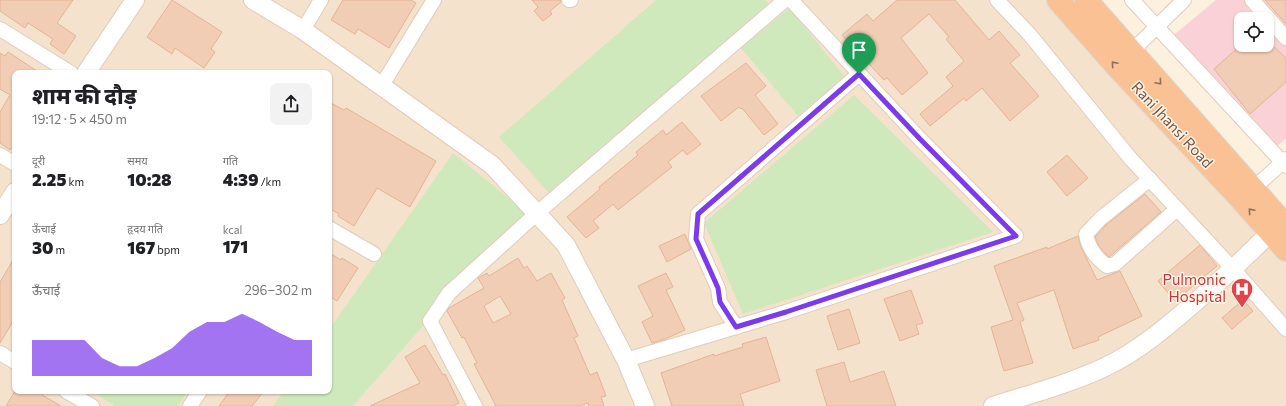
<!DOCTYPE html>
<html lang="hi">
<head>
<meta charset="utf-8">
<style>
  body { margin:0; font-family:Commissioner,"Noto Sans Devanagari",sans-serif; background:#f2f2f2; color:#202124; height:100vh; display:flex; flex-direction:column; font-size:15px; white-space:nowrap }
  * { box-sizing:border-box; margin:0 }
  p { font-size:13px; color:#757577 }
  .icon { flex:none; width:22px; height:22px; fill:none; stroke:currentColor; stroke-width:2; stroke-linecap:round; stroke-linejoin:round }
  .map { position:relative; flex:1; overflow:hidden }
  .panel { position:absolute; left:12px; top:70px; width:320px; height:324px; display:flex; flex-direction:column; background:#fff; border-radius:8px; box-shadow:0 1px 3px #0004 }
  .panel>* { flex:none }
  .fabs { position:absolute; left:1234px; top:12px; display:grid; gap:8px }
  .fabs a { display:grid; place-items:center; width:40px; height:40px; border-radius:8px; background:#fff; box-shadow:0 1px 3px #0004; font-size:20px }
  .pin { position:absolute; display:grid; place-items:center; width:34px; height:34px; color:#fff; margin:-41px -17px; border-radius:50% 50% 50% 0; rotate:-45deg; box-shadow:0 0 4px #0007 }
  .pin .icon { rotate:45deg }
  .round { display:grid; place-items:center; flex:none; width:42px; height:42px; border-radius:8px; background:#f2f2f2 }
  .summary { display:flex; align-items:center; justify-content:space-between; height:68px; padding:0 20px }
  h1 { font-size:22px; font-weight:800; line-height:30px }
  .stats { display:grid; grid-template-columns:repeat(3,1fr); gap:6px; height:68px; padding:4px 20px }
  .stats div { display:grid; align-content:center }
  .stats b { font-size:17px; font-weight:800 }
  .stats small { font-size:11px; font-weight:400 }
  .stats p { font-size:11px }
  .chart { height:112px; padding:8px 20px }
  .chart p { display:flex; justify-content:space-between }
  .chart svg { width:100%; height:72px; margin-top:4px; fill:#7c3aed; opacity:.7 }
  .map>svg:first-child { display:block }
  .residential { fill:#f4e2cc; fill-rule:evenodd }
  .medical { fill:#fad1d6; fill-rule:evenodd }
  .green { fill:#cfe9bd }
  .building { fill:#f2cdb5; stroke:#e5b395; fill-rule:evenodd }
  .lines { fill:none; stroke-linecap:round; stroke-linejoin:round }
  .minor-casing { stroke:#e0ccba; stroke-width:16 }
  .tertiary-casing { stroke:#e0ccba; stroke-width:20 }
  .trunk-casing { stroke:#ddd6d3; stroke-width:24 }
  .minor { stroke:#fff; stroke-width:14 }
  .tertiary { stroke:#fff; stroke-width:18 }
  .trunk { stroke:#fac194; stroke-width:22 }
  .oneway { stroke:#94705a }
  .route-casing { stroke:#fff; stroke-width:8 }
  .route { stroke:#7c3aed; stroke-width:5 }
  .labels { text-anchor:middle; stroke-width:3; stroke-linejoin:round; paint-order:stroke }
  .street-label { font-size:15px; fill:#725546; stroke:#fff4e4 }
  .health-label { font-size:15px; fill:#be3a42; stroke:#fff4e4; text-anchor:end }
</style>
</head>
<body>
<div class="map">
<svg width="1286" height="406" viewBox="0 0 1286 406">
  <rect width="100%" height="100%" fill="#fcf0de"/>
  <!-- residential -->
  <path class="residential" d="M0,0H1051L1286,264V406H0ZM15,73H329V391H15Z"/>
  <!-- medical -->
  <path class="medical" d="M1216,0H1286V138L1272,151L1169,39ZM1241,19H1267V45H1241Z"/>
  <!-- green -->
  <g class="green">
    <path d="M656,0H766L769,4L551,195L499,137Z"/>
    <path d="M789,8L845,77L798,116L741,48Z"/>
    <path d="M854,95L993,232L743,314L704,223Z"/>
    <path d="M453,153L528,214L422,327L353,406H273L284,391H329V330Z"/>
    <path d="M92,391H188L178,406H115Z"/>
  </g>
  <!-- building -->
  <g class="building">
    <path d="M0,0H73L57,23L76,36L64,54L50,44L53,39L28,23L25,28L0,11Z"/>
    <path d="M172,0L222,32L211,49L215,52L204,68L175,48L172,54L147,37Z"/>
    <path d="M343,0H411L416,3L389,48L358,29L355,34L331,20Z"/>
    <path d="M532,0H561V2L550,11L552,14L543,21L534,11L538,7Z"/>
    <path d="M897,0H955L989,40L999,31L1020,55L1010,63L1039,96L1010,121L982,88L966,101L964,98L930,126L920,114L953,86L946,77L964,61L946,39L949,37L929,14L901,38L928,73L902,95L887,78L884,80L842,35L867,14L873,21Z"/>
    <path d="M1265,0H1286V24Z"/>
    <path d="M1241,45H1272L1286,58V82L1250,114L1214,69Z"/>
    <path d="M8,52L40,73H15V143L10,150L0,143V112L10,95L0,89V53L5,56Z"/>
    <path d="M746,63L766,86L755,95L778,124L764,135L742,108L741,109L739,107L721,121L701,96Z"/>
    <path d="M329,102L344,110L346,108L436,161L410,207L377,188L354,226L338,216L339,214L329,208Z"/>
    <path d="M682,122L701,144L687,155L683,150L668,162L672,167L618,210L613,204L593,221L599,228L586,238L567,217L600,189L599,187L638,155L636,152L663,130L666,135Z"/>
    <path d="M1067,155L1088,178L1067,196L1047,172Z"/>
    <path d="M1145,194L1161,212L1109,257L1099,246L1095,237L1106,225Z"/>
    <path d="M685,234L691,249L667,262L659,246Z"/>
    <path d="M1078,236L1081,247L1097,280L1120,271L1142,316L1098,337L1099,340L1073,349L1054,290L1017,303L1024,320L1020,322L1033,363L1004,371L991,327L1013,320L994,266L1047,247V249Z"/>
    <path d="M1200,245L1217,266L1175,301L1158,281Z"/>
    <path d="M329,253L341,260L342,258L358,268L337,301L329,296Z"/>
    <path d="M15,257V318L0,343V282Z"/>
    <path d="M518,258L524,268L527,266L537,281L551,273L565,298L562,300L578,336L574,338L590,375L597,372L606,396L601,397L604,406H589L588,403L579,406H496L474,364L477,363L464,337L462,338L447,311L449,308L484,288L478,278L487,273L489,276ZM500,296L511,314L493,323L484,306Z"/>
    <path d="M666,273L673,287L666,290L685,330L665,339L652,343L642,322L653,316L638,286Z"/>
    <path d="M911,290L923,323L916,325L919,334L900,341L884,299Z"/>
    <path d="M1243,300L1253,311L1232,329L1222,318Z"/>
    <path d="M849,309L860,343L838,350L827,316Z"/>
    <path d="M766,337L780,381L740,394L744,406H672L661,373L714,354V356L743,347L742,344Z"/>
    <path d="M425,345L443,375L445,374L459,403L452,406H370L420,383L405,357Z"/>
    <path d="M844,362L850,382L884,371L896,406H827L816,370Z"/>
    <path d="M15,391H44L42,395L61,406H6Z"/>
    <path d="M230,391H264L252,406H219Z"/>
  </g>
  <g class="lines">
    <!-- minor casing -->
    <g class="minor-casing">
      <g id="minor">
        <path d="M569,0H571"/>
        <path d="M997,0L1030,35L1130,158L1233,269L1286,329"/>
        <path d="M1132,0L1286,166"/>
        <path d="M1252,0L1286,38"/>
        <path d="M0,29L71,73"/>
        <path d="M303,30L321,0"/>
        <path d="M1132,51L1184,0"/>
        <path d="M382,85L434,0"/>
        <path d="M0,155L15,164"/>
        <path d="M1150,179L1100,219L1086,234C1088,247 1096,258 1107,266L1115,264L1177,209"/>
        <path d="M1253,189L1286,159"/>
        <path d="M329,228L374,254"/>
        <path d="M736,327L720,302L718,288L696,239L698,214L859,74"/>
        <path d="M0,353L15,362"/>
        <path d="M626,360L786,312L1016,236L920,139L791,0"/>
        <path d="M66,391L92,406"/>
        <path d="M190,406L200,391"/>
        <path d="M475,406L430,321L449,293L536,214L785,0"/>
      </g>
    </g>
    <!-- tertiary casing -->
    <g class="tertiary-casing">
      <g id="tertiary">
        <path d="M253,0L303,30L492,165L566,245L626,360L645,406"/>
        <path d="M86,73L135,0"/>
        <path d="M0,215L15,192"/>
        <path d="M993,406C1030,394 1069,384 1105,367C1141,350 1170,324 1200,298C1228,274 1254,249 1280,223"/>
      </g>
    </g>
    <!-- trunk casing -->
    <g class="trunk-casing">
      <g id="trunk">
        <path d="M1058,0L1119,69L1240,198L1286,250"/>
        <path d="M1086,0L1286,226"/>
      </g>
    </g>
    <!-- minor -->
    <use href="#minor" class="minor"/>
    <!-- tertiary -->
    <use href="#tertiary" class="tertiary"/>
    <!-- trunk -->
    <use href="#trunk" class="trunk"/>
  </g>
  <!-- one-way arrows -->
  <defs><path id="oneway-chevron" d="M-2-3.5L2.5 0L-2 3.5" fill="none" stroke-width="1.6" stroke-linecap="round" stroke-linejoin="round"/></defs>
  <g class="oneway">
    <use href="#oneway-chevron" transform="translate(1114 64) rotate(-131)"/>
    <use href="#oneway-chevron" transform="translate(1159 82) rotate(49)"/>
    <use href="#oneway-chevron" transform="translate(1251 211) rotate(-131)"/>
  </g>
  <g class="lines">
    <!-- route casing -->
    <g class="route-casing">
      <path id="route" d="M859,74L920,139L1016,236L786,312L736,327L720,302L718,288L696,239L698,214Z"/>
    </g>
    <!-- route -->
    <use href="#route" class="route"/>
  </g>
  <!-- icons -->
  <defs>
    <g id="hospital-pin" transform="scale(1.15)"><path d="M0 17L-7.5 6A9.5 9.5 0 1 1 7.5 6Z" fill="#e0444e" stroke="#fff4e4"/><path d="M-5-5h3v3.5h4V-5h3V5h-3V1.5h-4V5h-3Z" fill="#fff"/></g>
  </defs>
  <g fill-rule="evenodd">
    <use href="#hospital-pin" x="1242" y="289"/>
  </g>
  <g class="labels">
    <!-- street labels -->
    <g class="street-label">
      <text transform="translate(1172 125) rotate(47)" y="5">Rani Jhansi Road</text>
    </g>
    <!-- health labels -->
    <g class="health-label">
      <text x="1226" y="285">Pulmonic<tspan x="1226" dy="17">Hospital</tspan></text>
    </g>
  </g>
</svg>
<div class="fabs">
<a><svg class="icon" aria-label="locate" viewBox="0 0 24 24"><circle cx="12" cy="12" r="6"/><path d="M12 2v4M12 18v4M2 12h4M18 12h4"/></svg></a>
</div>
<div class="pin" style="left:859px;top:74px;background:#1e9e55"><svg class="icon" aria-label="arrive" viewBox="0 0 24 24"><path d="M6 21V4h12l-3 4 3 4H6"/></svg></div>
<section class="panel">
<div class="summary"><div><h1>शाम की दौड़</h1><p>19:12 · 5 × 450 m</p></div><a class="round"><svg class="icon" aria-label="share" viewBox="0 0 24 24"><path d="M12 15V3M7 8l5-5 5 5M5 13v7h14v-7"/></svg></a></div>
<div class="stats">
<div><p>दूरी</p><b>2.25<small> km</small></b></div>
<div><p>समय</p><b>10:28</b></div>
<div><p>गति</p><b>4:39<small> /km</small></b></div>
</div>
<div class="stats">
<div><p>ऊँचाई</p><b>30<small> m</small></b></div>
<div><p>हृदय गति</p><b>167<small> bpm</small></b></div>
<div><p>kcal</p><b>171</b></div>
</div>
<div class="chart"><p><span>ऊँचाई</span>296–302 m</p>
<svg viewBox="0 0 160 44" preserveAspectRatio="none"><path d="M0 44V22L10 22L20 22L30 22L40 33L50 38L60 38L70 33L80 27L90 17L100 11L110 11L120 6L130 11L140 17L150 22L160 22V44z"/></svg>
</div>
</section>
</div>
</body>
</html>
